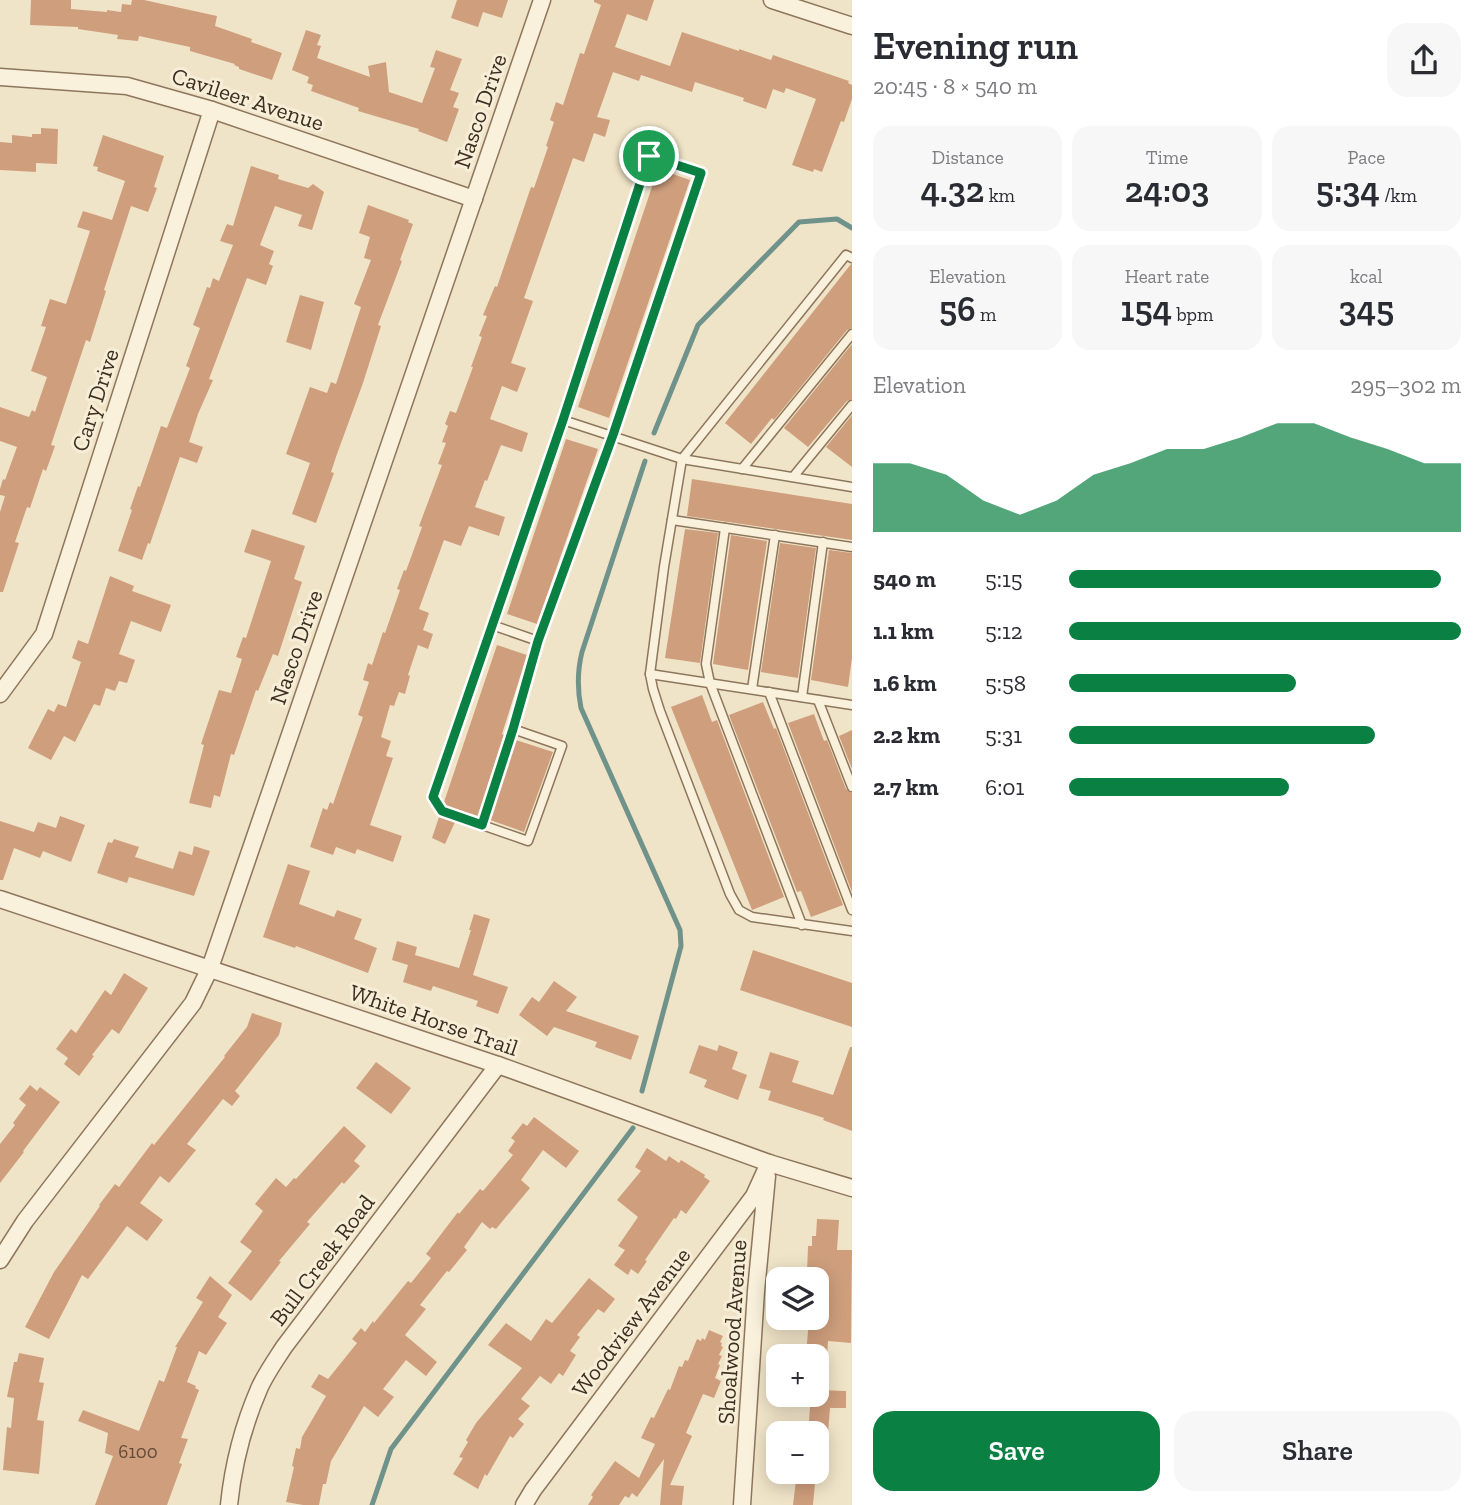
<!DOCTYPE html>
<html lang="en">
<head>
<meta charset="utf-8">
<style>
  body { margin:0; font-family:"Zilla Slab",serif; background:#f7f7f7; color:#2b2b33; height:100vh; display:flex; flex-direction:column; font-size:26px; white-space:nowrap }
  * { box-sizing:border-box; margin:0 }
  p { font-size:23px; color:#7c7c81 }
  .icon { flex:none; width:38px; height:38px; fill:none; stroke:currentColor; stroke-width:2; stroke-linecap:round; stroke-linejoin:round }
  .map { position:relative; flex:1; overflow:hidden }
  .drawer { display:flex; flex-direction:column; background:#fff; width:630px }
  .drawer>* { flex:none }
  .controls { position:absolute; left:766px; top:1267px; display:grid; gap:14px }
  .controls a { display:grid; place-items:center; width:63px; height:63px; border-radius:14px; background:#fff; box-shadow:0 4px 18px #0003; font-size:35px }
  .pin { position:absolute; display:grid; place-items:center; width:60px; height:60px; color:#fff; margin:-30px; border:4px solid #fff; border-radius:50%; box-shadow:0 2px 7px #0007 }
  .round { display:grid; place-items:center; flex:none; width:74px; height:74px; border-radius:21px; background:#f7f7f7 }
  .summary { display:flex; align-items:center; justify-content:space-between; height:119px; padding:0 21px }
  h1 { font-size:38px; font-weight:600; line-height:52px }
  .stats { display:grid; grid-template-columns:repeat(3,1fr); gap:10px; height:119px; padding:7px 21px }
  .stats div { display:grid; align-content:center; border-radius:18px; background:#f7f7f7; text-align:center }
  .stats b { font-size:35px; font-weight:600 }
  .stats small { font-size:19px; font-weight:400 }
  .stats p { font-size:19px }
  .chart { height:196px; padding:14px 21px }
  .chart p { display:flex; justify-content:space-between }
  .chart svg { width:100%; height:126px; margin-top:7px; fill:#0b8043; opacity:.7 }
  .button { display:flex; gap:14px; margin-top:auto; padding:14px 21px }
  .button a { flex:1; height:80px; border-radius:21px; background:#0b8043; color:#fff; font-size:28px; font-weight:600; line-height:80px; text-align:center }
  .button a+a { background:#f7f7f7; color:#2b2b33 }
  ul { padding:0 21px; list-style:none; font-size:23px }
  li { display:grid; grid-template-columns:112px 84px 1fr; align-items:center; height:52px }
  li i { height:18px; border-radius:9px; background:#0b8043 }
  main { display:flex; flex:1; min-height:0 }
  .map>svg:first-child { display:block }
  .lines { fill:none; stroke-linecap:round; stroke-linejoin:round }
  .stream { stroke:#6f938a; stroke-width:5 }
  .building { fill:#cf9f7d }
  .lane-casing { stroke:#8d765c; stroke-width:11 }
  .street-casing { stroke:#8d765c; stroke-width:19 }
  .lane { stroke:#faf1dc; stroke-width:8 }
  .street { stroke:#faf1dc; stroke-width:16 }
  .route-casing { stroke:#fff; stroke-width:14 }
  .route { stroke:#0b8043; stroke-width:9 }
  .labels { text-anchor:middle; stroke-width:6; stroke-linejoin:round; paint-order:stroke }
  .number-label { font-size:19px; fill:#624a37 }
  .street-label { font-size:23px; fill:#3d2e20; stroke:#f7eed8 }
</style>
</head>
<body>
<main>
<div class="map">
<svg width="852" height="1505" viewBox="0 0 852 1505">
  <rect width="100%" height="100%" fill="#f0e4c8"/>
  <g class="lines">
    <!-- stream -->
    <g class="stream">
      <path d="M654,433L698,325L799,222L837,219L852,228"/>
      <path d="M642,1091L681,946L680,930L581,708C577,688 577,672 582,652L645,461"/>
      <path d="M372,1505L391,1449L633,1128"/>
    </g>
  </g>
  <!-- building -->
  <g class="building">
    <path d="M31,0H71V9L107,12V10L121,12L122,4L131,5L132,0H144L217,16L215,26L252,39L251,42L282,53L272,80L239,69V67L234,65L235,64L190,51V47L139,36L138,41L117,39L118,35L78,29V27L30,25Z"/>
    <path d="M457,0H508L502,18L483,12L478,27L451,18Z"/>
    <path d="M594,0H654L647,21L627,14L615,47L670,66L682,32L739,51V49L771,60L773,55L849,81L848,83L852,85V99L844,122L841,121L822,172L814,169L813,172L792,165L816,99L786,88L784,93L773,89L766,109L743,101L744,98L695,82L692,92L641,75L639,81L613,72L597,117L610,120L605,137L594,133L584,162L573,158L524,298L533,301L511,363L526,368L517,392L502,386L490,419L528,433L522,452L501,445L487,481L485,480L475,507L505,517L499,536L469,526L461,546L444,540L419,609L429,613L423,630L433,634L428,649L418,645L408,675L410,676L405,694L399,692L394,706L390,705L381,737L391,741L386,756L393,758L370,825L402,836L393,862L357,849L355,854L336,847L333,855L310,847L323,808L327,810L330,802L333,804L363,717L358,715L369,682L363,680L368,663L372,665L383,632L385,633L400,590L397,589L404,570L406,571L422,527L419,526L442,465L438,464L446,443L442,442L448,426L445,424L450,411L456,413L473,367H471L482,337L479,336L487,316L483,315L495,286L497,287L531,187L534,188L548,147L546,146L554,122L550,120L556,102L563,105L580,53L584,54L601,5L594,2Z"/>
    <path d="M306,30L321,35L317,45L321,46L317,58L370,77L368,66L386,62L389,92L422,103L435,68L430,67L436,50L462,59L450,90L459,93L453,107L459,109L447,142L418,131L419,129L358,111L359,108L311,91L313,85L307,83L309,77L292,70Z"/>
    <path d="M41,128L58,129L57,164L36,163V172L0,170V142L12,143V135L32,137V134H41Z"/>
    <path d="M103,135L164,156L154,187L157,188L148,212L131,206L104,290L106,291L90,342L86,340L51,445L55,446L46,471L43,469L30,508L27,507L15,542L19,543L3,592H0V512L5,496L0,495V489L3,479L5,480L17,447L0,441V407L29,417L32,410L35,412L47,377L31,371L46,327L41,326L50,299L66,304L90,231L77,227L83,211L112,220L125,181L97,171L98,167L93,166Z"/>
    <path d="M251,166L279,175L278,179L308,188L313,184L324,192L312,230L298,226L302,215L275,206L260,245L274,251L269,264L273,266L266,285L247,278L209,379L213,380L198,414L189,442L203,447L197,463L180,457L150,544L148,543L142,560L118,551L132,510L130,509L138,486L140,487L161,426L167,428L190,368L186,366L200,328L193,325L207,287L210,288L213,278L219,281L233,245L220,241L227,224L233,226Z"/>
    <path d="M658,169L690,180L609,418L578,407Z"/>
    <path d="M368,205L409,220L408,222L413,224L400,260L402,261L378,325L381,326L363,383L337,454L331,472L334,473L316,523L292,514L310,463L286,454L310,387L327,393L331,382L336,384L361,307L354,304L371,260L364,258L370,237L359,233Z"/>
    <path d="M851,264H852V328L847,330L774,420L772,418L751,444L725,423Z"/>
    <path d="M300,295L324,302L311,350L286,342Z"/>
    <path d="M852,344V399L847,401L808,447L784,428Z"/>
    <path d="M852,415V467L826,447Z"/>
    <path d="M566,439L598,449L537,624L507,614Z"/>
    <path d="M692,479L852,504V540L687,516Z"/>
    <path d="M252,529L305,546L294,579L302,582L278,656L273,654L258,691L256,690L234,755L231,754L220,797L214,795L211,808L189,803L204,745L201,744L219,690L231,693L242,659L236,657L243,637L246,638L271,561L244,552Z"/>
    <path d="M685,529L718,533L700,663L665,658Z"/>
    <path d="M731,535L767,541L748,670L713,664Z"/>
    <path d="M780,543L816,548L798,678L761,672Z"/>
    <path d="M829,550L852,553V658L848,687L811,680Z"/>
    <path d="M110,576L134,586L132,591L171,605L161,632L131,621L119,654L135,660L127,683L119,681L115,691L106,688L100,706L94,704L75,742L64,736L51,760L28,748L48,709L54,712L58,704L66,707L81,662L72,658L78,640L88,644Z"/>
    <path d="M497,645L527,655L502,734L504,735L478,816L446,806L444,802Z"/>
    <path d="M702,695L712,722L717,720L784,897L752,910L671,707Z"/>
    <path d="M763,702L774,729L776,728L843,905L811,917L801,891L797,892L729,715Z"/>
    <path d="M814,714L824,741L827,740L846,789L852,793V892L788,723Z"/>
    <path d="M852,730V769L839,736Z"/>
    <path d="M516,740L553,752L524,832L490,820Z"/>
    <path d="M60,816L85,825L71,862L43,851L40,858L14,848L3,880H0V821L34,832L38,822L56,828Z"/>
    <path d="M439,817L455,822L445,844L432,838Z"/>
    <path d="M114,839L139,847L135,857L173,869L179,851L192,855L194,846L210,851L194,896L129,877L127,883L97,873L108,842L112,843Z"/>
    <path d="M288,864L310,871L299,904L334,917L337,910L362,919L354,939L377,948L368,973L296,946L295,948L263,937Z"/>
    <path d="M474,914L490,919L473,975L508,987L498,1014L476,1006L478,1001L433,986L431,991L403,982L408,965L392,960L397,941L417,947L415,955L459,968L471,930H469Z"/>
    <path d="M753,950L852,983V1027L740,990Z"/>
    <path d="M124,973L148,988L119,1034L112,1029L92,1055L94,1056L79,1076L64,1064L68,1058L56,1049L71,1029L76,1033L105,990L111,995Z"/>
    <path d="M554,981L577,997L566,1011L639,1036L631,1060L595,1047L597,1042L554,1027L547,1036L519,1015L532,997L539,1002Z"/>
    <path d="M252,1013L282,1023L279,1035L235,1091L240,1096L232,1106L223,1099L187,1144L196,1150L169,1183L160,1176L140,1203L163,1220L147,1241L127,1226L88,1279L82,1275L49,1339L25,1327L54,1272L100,1206L99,1205L115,1184L119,1187L152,1143L154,1145L225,1057L224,1056L247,1027Z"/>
    <path d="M699,1045L717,1051L719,1045L738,1052L732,1069L747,1075L738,1100L704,1087L707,1080L689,1073Z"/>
    <path d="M850,1047H852V1131L823,1120L824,1118L768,1100L771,1091L759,1088L770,1052L799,1061L792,1082L833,1095Z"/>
    <path d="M376,1062L411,1088L391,1114L356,1088Z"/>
    <path d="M30,1085L37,1091L40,1087L60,1102L23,1151L24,1152L0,1183V1144L15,1125L13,1123L26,1105L19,1099Z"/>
    <path d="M534,1117L579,1151L566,1168L543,1150L521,1180L530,1188L496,1229L492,1227L490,1229L482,1222L464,1247L467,1250L449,1272L447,1271L420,1305L426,1309L405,1335L437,1362L426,1376L406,1360L383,1389L394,1397L378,1417L364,1406L331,1461L326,1484H323L319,1505H303L286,1502L294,1467L292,1466L296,1448L300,1449L302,1437L326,1396L311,1387L319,1374L328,1379L357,1343L352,1339L361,1328L365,1332L373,1321L374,1323L408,1281L411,1283L431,1258L426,1254L458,1212L459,1214L480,1189L483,1191L513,1155L508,1151L515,1141L511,1138L523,1123L527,1126Z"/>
    <path d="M344,1126L366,1146L354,1161L360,1166L344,1184L342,1182L307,1222L310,1224L279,1261L281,1262L251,1301L228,1283L252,1251L240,1242L263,1211L255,1204L276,1178L286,1187L294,1178L296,1179Z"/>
    <path d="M647,1148L666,1161L669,1156L679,1163L681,1160L705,1175L704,1177L710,1181L686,1214L681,1210L676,1219L674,1218L645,1260L647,1261L638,1274L631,1269L628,1275L614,1265L625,1250L618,1246L638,1217L617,1200L641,1171L635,1167Z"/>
    <path d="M817,1219L839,1220L837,1250H852L851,1343L828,1341L827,1356H806L809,1318H817V1274H807L808,1246H812V1236H816Z"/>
    <path d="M210,1276L232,1295L218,1317L227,1323L206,1355L199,1351L187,1382L196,1386L195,1388L199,1390L181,1438L188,1439L179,1463L182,1464L167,1505H95L113,1456L105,1453L108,1433L78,1421L83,1410L139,1431L159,1380L164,1382L177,1347H175L203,1302L196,1298Z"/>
    <path d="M589,1278L615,1299L604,1313L598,1309L577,1335L580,1337L570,1351L576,1355L563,1376L559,1373L551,1384L540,1376L521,1399L530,1406L518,1419L524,1424L513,1438L510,1436L487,1476L485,1474L478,1489L453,1474L463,1458L459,1457L468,1442L466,1440L476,1423L522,1368L488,1345L506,1323L531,1341L546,1319L552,1323Z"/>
    <path d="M709,1330L723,1336L720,1342L722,1343L721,1346L723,1347L719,1355L722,1356L718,1364L720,1365L715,1378L721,1381L714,1398L703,1394L686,1433L692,1436L670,1485L684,1486L682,1505H660L664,1459L637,1497L632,1493L629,1498L625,1496L619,1505H588L593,1497L591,1495L615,1461L639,1478L655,1444L641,1438L651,1417L654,1418L668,1389L670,1390L679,1366L682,1367L685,1360L688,1361L697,1339L701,1341L702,1338L705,1340Z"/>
    <path d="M19,1353L44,1358L39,1382L44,1383L37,1420L44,1421L39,1474L3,1470L7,1427L11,1428L14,1398L7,1397L14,1362H17Z"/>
    <path d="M817,1390L846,1391V1408H830L828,1433H808L811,1395H817Z"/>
    <path d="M797,1472H816L813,1505H793Z"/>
  </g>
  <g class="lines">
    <!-- lane casing -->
    <g class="lane-casing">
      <g id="lane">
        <path d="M563,420L649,156L701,173L613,435L538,641L513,729L562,746L528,841L442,811L434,797L563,420L682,459L846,255L852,258"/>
        <path d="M742,469L852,334"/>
        <path d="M793,477L852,405"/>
        <path d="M852,487L682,459L664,567L650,674L653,689L660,711L730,894L739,910L752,917L852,931"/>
        <path d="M672,520L852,547"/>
        <path d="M725,528L706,664L710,683L802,925"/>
        <path d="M492,625L538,641"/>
        <path d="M650,674L852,705"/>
        <path d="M752,689L775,535"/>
        <path d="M769,692L852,910"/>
        <path d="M802,697L823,542"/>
        <path d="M818,700L852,787"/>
        <path d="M482,825L513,729"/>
      </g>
    </g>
    <!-- street casing -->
    <g class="street-casing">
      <g id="street">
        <path d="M772,0L852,26"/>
        <path d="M0,77L127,86L212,110L474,199"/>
        <path d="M0,694L44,634L212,110"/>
        <path d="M0,899L498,1065L769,1163L852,1188"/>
        <path d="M0,1260L25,1221L193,1003L210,968L542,0"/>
        <path d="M229,1505C233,1466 243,1426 259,1389C265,1375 275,1361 284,1347L498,1065"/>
        <path d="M524,1505L533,1490L754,1196L769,1163"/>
        <path d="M742,1505L756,1291L767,1176"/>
      </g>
    </g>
    <!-- lane -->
    <use href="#lane" class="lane"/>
    <!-- street -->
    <use href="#street" class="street"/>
  </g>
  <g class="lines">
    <!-- route casing -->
    <g class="route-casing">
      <path id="route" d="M649,156L701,173L613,435L538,641L513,729L482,825L442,811L433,797L563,420Z"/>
    </g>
    <!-- route -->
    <use href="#route" class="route"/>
  </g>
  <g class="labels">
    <!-- number labels -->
    <g class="number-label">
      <text x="138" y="1458">6100</text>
    </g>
    <!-- street labels -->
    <g class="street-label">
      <text transform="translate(248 99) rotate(18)" y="8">Cavileer Avenue</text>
      <text transform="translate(480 111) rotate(-71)" y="8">Nasco Drive</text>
      <text transform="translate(95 400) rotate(-72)" y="8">Cary Drive</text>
      <text transform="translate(296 647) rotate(-71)" y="8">Nasco Drive</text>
      <text transform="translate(434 1020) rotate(19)" y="8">White Horse Trail</text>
      <text transform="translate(322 1260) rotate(-53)" y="8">Bull Creek Road</text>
      <text transform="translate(631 1322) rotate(-53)" y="8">Woodview Avenue</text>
      <text transform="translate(732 1332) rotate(-86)" y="8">Shoalwood Avenue</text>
    </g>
  </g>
</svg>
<div class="controls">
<a><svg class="icon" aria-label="layers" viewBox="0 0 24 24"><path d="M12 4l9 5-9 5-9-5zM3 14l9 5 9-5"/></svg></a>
<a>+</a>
<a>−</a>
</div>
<div class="pin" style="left:649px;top:156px;background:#1e9e55"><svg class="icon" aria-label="arrive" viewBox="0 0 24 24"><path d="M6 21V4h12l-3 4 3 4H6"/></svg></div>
</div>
<section class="drawer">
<div class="summary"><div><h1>Evening run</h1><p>20:45 · 8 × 540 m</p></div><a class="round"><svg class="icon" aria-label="share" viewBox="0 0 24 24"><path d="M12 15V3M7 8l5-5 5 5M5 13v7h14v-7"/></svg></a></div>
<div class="stats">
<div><p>Distance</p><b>4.32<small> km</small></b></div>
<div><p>Time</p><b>24:03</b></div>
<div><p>Pace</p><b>5:34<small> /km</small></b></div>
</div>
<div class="stats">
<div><p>Elevation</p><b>56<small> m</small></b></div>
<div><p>Heart rate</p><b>154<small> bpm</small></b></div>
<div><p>kcal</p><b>345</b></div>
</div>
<div class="chart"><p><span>Elevation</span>295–302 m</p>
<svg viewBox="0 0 160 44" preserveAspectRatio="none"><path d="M0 44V20L10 20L20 24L30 33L40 38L50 33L60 24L70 20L80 15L90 15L100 11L110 6L120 6L130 11L140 15L150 20L160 20V44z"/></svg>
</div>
<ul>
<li><b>540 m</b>5:15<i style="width:95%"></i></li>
<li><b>1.1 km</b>5:12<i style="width:100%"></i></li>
<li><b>1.6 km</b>5:58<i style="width:58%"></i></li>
<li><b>2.2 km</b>5:31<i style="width:78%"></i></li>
<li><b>2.7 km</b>6:01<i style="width:56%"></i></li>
</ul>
<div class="button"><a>Save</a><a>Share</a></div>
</section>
</main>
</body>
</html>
